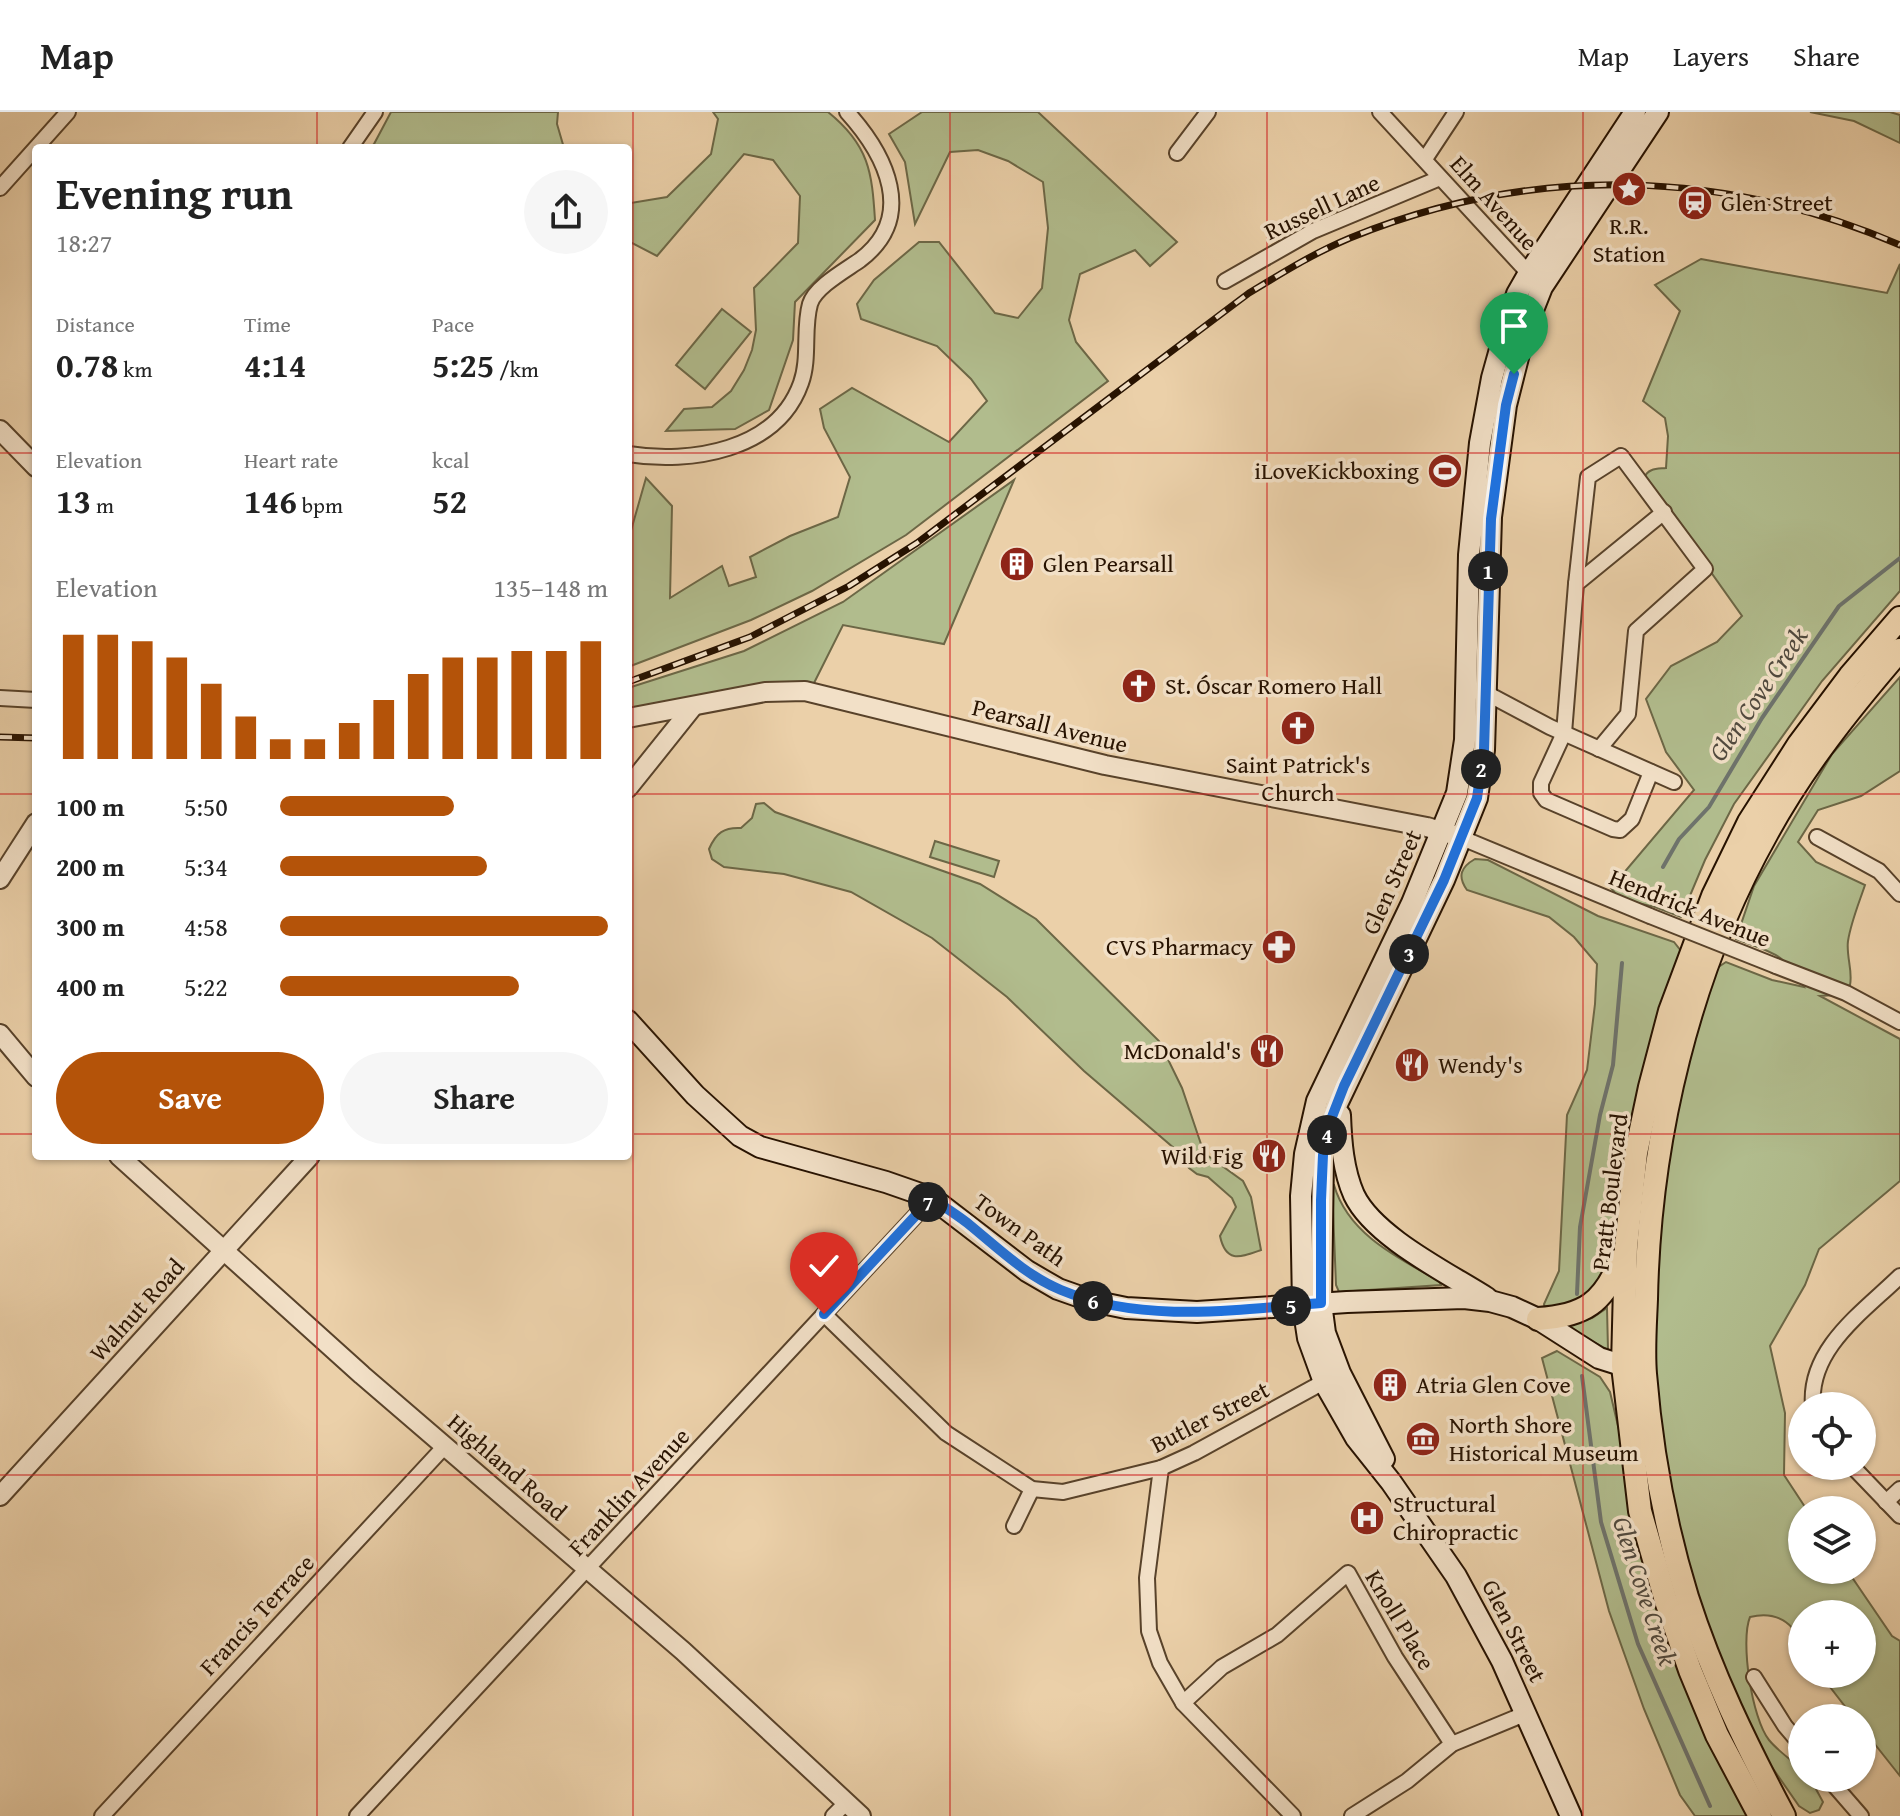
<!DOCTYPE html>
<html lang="en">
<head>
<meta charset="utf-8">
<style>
  body { margin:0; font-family:"Gentium Book Plus",serif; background:#f6f6f6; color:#222; height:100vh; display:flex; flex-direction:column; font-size:30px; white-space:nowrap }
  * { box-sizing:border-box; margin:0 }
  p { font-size:26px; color:#767676 }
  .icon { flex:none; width:44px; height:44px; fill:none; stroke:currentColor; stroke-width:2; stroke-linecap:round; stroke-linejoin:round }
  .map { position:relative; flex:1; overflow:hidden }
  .panel { position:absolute; left:32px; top:32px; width:600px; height:1016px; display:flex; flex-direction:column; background:#fff; border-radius:8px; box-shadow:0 2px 6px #0004 }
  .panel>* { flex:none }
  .fabs { position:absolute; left:1788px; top:1280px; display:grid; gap:16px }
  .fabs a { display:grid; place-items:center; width:88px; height:88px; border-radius:50%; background:#fff; box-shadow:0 2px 6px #0004; font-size:40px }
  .pin { position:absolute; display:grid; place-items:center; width:68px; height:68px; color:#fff; margin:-82px -34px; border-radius:50% 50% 50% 0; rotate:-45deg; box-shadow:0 0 8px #0007 }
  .pin .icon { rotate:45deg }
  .km { position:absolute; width:40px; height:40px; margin:-20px; border-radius:50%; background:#222; color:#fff; font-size:22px; line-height:40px; text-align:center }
  .round { display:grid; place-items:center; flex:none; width:84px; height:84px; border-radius:42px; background:#f6f6f6 }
  .head { display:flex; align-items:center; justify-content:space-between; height:136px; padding:0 24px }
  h1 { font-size:44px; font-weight:700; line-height:60px }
  .metrics { display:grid; grid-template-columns:repeat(3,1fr); gap:12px; height:136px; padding:8px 24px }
  .metrics div { display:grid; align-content:center }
  .metrics b { font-size:34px; font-weight:700 }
  .metrics small { font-size:22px; font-weight:400 }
  .metrics p { font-size:22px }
  .chart { height:224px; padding:16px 24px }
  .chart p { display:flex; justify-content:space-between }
  .chart svg { width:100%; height:144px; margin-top:8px; stroke:#b45309; stroke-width:6 }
  .action { display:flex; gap:16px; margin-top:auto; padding:16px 24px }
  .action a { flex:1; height:92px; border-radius:48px; background:#b45309; color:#fff; font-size:32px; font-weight:700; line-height:92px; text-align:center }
  .action a+a { background:#f6f6f6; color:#222 }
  ul { padding:0 24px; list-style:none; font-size:26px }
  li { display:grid; grid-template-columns:128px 96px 1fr; align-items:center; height:60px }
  li i { height:20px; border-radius:10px; background:#b45309 }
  header { display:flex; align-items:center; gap:48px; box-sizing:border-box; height:112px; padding:0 40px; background:#fff; border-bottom:2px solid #e0e0e0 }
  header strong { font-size:38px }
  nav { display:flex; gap:44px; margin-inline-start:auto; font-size:28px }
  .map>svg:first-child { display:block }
  .green { fill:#b1bc8d; stroke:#6c6746; stroke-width:2 }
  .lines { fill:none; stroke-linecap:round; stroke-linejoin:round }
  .stream { stroke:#6e736c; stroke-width:4 }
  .minor-casing { stroke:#58422a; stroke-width:18 }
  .tertiary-casing { stroke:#58422a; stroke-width:22 }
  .secondary-casing { stroke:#271200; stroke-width:24 }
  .primary-casing { stroke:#271200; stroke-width:26 }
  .minor { stroke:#f2e0c7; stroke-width:14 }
  .tertiary { stroke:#f2e0c7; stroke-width:18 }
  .secondary { stroke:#f2e0c7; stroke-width:20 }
  .primary { stroke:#ebd0a9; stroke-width:22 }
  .rail-casing { stroke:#271200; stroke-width:7 }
  .rail { stroke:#f2e0c7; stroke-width:4; stroke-dasharray:12; stroke-linecap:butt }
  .minor-bridge-casing { stroke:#58422a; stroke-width:18; stroke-linecap:butt }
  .minor-bridge { stroke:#f2e0c7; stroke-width:14 }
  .route-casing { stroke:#fff; stroke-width:16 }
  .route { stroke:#1a73e8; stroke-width:10 }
  .grid { fill:none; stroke:#d62828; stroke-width:2; stroke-opacity:0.55 }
  .labels { text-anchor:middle; stroke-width:7; stroke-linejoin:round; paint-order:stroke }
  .street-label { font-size:24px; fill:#271200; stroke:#f2e0c7 }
  .poi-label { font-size:24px; fill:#271200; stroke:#f2e0c7; text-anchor:start }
  .water-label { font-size:26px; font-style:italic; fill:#514a3f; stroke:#f2e0c7 }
</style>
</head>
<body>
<header>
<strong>Map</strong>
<nav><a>Map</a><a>Layers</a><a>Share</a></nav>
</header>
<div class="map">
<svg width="1900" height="1704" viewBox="0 0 1900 1704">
  <rect width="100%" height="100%" fill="#ebd0a9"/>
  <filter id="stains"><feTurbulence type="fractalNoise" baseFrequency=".0025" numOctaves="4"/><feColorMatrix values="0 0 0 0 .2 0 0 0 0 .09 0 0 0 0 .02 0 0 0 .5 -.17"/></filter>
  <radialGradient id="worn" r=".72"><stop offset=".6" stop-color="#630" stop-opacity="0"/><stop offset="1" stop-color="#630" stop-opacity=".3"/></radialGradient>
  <!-- green -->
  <g class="green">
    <path d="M391,0H558L557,12L564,36H369L374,32Z"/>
    <path d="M713,0H828C869,33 872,60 875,108L795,190L793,228L769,298L735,317L666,319L684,297L712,295L731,279L744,258L752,238L756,218L754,176L798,131L800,84L773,48L744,42L657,144L628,129V89L631,91L667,85L711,42L718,7Z"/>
    <path d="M922,0H1038L1177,130L1150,154L1135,138L1080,162L1069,208L1076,230L1108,269L906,423L812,479L751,508L628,555V429L646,366L672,394L670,486L722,454L729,474L756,465L750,445L790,424L838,405L850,365L824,316L820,297L852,276L949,330L987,289L971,267L937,234L861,207L857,192L874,168L919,130H939L995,201L1018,206L1042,176L1048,116L1043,70L1008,49L978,38L950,40L915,112L905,50L889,22Z"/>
    <path d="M1810,0H1890L1900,3V31L1854,9Z"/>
    <path d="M1701,147L1887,181L1900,152V479L1822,569L1734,692L1705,748L1681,805L1655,795L1620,787L1611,776L1694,678L1666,640L1646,587L1671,554L1717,530L1742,504L1644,366C1648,356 1657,357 1666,356L1668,324L1665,306L1643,289L1680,199L1655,173Z"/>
    <path d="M722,197L751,220L705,277L676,253Z"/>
    <path d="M1014,368L944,532L843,513L809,581L628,605V576L744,539L843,490Z"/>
    <path d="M1900,565V659L1861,684L1818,698L1798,730L1816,750L1865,773C1859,791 1851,810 1848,829C1846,844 1853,859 1850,873L1835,883L1820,884L1900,927V1069L1819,1137L1805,1173L1770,1234L1785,1301L1784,1363L1807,1398H1802V1458H1847L1892,1524L1900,1529V1664L1862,1616V1606H1854L1820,1562H1862V1502H1802V1536C1795,1509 1775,1499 1750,1505C1740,1529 1752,1607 1769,1628C1778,1639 1791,1648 1802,1657V1666H1810L1823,1690L1819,1698L1810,1701L1799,1694L1767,1648L1700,1508L1665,1378L1651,1264L1656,1102L1691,928L1717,856L1726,850L1772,868L1804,875C1783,840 1773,841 1736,827L1754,774L1832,642Z"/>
    <path d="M764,691L775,700L980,772L1036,807L1159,929L1182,976L1204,1041L1243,1069L1251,1085L1261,1138C1241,1145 1226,1152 1220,1124L1236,1095L1232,1086L1208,1065L1197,1062L1189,1056L1175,1037L1084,959L1007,885L932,826L851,780L784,762L724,755L712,747L709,737C716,721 724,715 741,716L752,706L756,692Z"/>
    <path d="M935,729L999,749L994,765L930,745Z"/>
    <path d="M1475,747L1488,748L1598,804L1674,830L1681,839L1632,1003L1610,1124L1608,1159L1582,1192L1545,1197L1544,1192L1559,1159L1567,1003L1587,958L1595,892L1597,852L1574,825L1549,805L1467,778C1457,764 1461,755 1475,747Z"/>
    <path d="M1332,1073H1334C1348,1122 1398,1146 1439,1169L1441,1173L1339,1180L1336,1173Z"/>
    <path d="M1607,1196L1608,1238L1564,1214L1592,1206Z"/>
    <path d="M1557,1239L1600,1265L1610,1280L1638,1399L1757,1704H1695L1680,1683L1644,1597L1609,1499L1542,1246Z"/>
  </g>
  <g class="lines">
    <!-- stream -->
    <g class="stream">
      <path d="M1663,755L1679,727L1709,695L1762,606L1839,494L1900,446"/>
      <path d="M1577,1182L1580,1115L1600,1003L1613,953L1622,851"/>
      <path d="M1582,1264L1601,1410L1638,1532L1710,1694"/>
    </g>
    <!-- minor casing -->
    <g class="minor-casing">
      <g id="minor">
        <path d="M1380,0L1534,167"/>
        <path d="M350,36L375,0"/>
        <path d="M1177,41L1208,0"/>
        <path d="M1425,47L1456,0"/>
        <path d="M0,76L68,0"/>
        <path d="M1225,169L1313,119L1440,66"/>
        <path d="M628,342C690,352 777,339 801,271C810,246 803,217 810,192C815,175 846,158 860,148C917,105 886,43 847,0"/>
        <path d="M1576,472L1588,365L1621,344L1705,457L1636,519L1628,602L1599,637"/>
        <path d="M1478,580L1486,581L1550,615L1674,670"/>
        <path d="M0,586L36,588"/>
        <path d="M1651,660L1632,707L1620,718L1613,717L1546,688L1541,681V671L1564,621L1576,472L1664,400"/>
        <path d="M1817,725L1879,759L1900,782"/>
        <path d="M1462,726L1650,804"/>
        <path d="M1776,854L1846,881L1900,910"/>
        <path d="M824,1202L946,1321L1032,1377L1063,1380L1161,1356L1194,1341L1329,1267"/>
        <path d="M1813,1294C1808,1237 1863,1200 1900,1164"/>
        <path d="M1852,1354L1900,1404"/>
        <path d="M1161,1356L1147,1466L1149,1519L1160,1551L1183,1591L1293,1704"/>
        <path d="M1886,1390L1900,1377"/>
        <path d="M1014,1414L1032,1377"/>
        <path d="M1754,1565L1785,1614L1802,1634"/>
        <path d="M1183,1591L1222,1555L1277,1523L1348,1461L1395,1545L1452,1632"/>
        <path d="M1828,1666L1861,1704"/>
        <path d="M102,1704L445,1334"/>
        <path d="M357,1704L932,1086"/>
        <path d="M833,1704L847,1690"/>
        <path d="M1352,1704L1407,1669L1452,1632L1527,1601"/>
      </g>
    </g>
    <!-- tertiary casing -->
    <g class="tertiary-casing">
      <g id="tertiary">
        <path d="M0,318L36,355"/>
        <path d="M628,606L765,580L805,579L1105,653L1427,715L1454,723"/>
        <path d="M628,676L692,596"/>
        <path d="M0,767L36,711"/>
        <path d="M0,922L36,965"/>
        <path d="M119,1044L362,1263L683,1539L861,1704"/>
        <path d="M0,1384L310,1044"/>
      </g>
    </g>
    <!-- secondary casing -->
    <g class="secondary-casing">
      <g id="secondary">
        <path d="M628,909L695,983L740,1024L760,1035L886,1070L932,1086L1027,1159L1058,1177L1092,1189L1126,1196L1197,1200L1347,1190L1464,1186L1490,1189L1512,1195L1538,1207L1599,1246L1637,1258"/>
        <path d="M1340,1003C1341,1030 1343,1058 1354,1083C1374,1125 1448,1161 1487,1186"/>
        <path d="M1384,1347L1340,1261L1325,1221L1321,1191L1323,1043L1336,994L1444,768L1477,686L1484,638L1491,405L1506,293L1525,218L1542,175L1658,0"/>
        <path d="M1571,1704L1502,1549L1456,1464L1391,1370L1356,1326L1324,1270L1308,1226L1303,1193L1301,1084L1305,1042L1317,989L1412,791L1457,681L1465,628L1469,443L1480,331L1492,266L1504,223L1517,182L1529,161L1635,0"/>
      </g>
    </g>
    <!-- primary casing -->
    <g class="primary-casing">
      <g id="primary">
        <path d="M1538,1207C1584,1204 1604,1191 1621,1147"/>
        <path d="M1760,1704L1717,1623L1690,1558L1666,1489L1640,1399L1623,1254L1626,1135L1636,1041L1650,975L1670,899L1713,784L1749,710L1799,632L1850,564L1900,506"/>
        <path d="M1784,1704C1746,1632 1712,1563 1687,1485C1665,1414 1651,1337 1645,1262C1643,1238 1645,1212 1646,1187C1649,1028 1689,860 1767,721C1803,655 1851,595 1900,538"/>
      </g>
    </g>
    <!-- minor -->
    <use href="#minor" class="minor"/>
    <!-- tertiary -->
    <use href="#tertiary" class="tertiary"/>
    <!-- secondary -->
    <use href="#secondary" class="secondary"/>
    <!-- primary -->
    <use href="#primary" class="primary"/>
    <!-- rail casing -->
    <g class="rail-casing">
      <g id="rail">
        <path d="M628,570L750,525L849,474L917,431L1249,181C1282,161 1314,141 1350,126C1530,52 1722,56 1900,133"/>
        <path d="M0,625L36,626"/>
      </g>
    </g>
    <!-- rail -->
    <use href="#rail" class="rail"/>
    <!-- minor-bridge casing -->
    <g class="minor-bridge-casing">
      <path id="minor-bridge" d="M1650,804L1776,854"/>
    </g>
    <!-- minor-bridge -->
    <use href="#minor-bridge" class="minor-bridge"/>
  </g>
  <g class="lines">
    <!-- route casing -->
    <g class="route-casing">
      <path id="route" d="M824,1202L932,1086C945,1096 959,1104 971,1114C999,1137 1027,1164 1061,1178C1142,1212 1236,1198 1321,1191V1088L1323,1043L1330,1010L1344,974L1444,768L1477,686L1484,638L1491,407L1506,293L1514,262"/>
    </g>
    <!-- route -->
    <use href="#route" class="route"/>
  </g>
  <!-- grid -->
  <path class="grid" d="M317,0V36M633,0V1704M950,0V1704M1267,0V1704M1583,0V1704M0,341H36M628,341H1900M0,682H36M628,682H1900M0,1022H36M628,1022H1900M317,1044V1704M0,1363H1900"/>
  <!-- icons -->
  <defs>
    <g id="sight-disc" transform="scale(1.8)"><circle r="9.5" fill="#8f2418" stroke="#f2e0c7"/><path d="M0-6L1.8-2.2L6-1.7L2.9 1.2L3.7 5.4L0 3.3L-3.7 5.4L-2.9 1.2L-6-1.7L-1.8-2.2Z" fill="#fff"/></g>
    <g id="station-disc" transform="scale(1.8)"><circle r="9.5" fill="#8f2418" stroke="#f2e0c7"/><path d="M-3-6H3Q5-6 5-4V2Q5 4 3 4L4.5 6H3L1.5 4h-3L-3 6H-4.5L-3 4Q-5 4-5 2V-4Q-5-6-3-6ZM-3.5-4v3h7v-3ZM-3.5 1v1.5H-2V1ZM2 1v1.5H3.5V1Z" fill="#fff"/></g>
    <g id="stadium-disc" transform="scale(1.8)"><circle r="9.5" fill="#8f2418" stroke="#f2e0c7"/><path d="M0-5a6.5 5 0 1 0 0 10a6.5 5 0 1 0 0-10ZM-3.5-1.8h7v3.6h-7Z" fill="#fff"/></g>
    <g id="building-disc" transform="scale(1.8)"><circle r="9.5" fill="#8f2418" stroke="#f2e0c7"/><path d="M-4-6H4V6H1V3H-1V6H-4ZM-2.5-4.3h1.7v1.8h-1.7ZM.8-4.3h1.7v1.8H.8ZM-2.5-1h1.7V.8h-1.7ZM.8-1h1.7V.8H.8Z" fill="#fff"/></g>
    <g id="church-disc" transform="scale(1.8)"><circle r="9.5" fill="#8f2418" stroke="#f2e0c7"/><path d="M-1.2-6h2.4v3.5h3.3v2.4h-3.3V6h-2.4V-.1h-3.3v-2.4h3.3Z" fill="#fff"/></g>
    <g id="pharmacy-disc" transform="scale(1.8)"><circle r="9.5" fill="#8f2418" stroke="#f2e0c7"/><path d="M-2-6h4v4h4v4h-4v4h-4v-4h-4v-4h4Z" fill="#fff"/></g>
    <g id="restaurant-disc" transform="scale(1.8)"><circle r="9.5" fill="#8f2418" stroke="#f2e0c7"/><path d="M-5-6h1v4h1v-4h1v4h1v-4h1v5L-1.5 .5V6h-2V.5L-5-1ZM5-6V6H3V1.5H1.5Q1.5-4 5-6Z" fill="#fff"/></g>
    <g id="museum-disc" transform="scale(1.8)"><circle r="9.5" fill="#8f2418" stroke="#f2e0c7"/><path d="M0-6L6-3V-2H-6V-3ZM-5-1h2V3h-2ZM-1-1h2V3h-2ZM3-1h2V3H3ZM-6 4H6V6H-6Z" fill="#fff"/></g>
    <g id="hospital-disc" transform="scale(1.8)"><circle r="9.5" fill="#8f2418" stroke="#f2e0c7"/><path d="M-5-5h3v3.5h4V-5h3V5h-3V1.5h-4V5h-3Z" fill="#fff"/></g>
  </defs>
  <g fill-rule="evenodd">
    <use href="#sight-disc" x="1629" y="77"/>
    <use href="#station-disc" x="1695" y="91"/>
    <use href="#stadium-disc" x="1445" y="359"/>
    <use href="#building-disc" x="1017" y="452"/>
    <use href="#church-disc" x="1139" y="574"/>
    <use href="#church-disc" x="1298" y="616"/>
    <use href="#pharmacy-disc" x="1279" y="835"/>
    <use href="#restaurant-disc" x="1267" y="939"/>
    <use href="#restaurant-disc" x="1412" y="953"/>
    <use href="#restaurant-disc" x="1269" y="1044"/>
    <use href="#building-disc" x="1390" y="1273"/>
    <use href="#museum-disc" x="1423" y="1327"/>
    <use href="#hospital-disc" x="1367" y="1406"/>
  </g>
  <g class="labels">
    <!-- street labels -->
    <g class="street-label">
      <text transform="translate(1494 91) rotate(48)" y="8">Elm Avenue</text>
      <text transform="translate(1322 95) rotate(-25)" y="8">Russell Lane</text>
      <text transform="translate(1050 614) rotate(14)" y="8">Pearsall Avenue</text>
      <text transform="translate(1392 770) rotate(-66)" y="8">Glen Street</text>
      <text transform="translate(1690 796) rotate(22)" y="8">Hendrick Avenue</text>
      <text transform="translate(1610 1080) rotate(-83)" y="8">Pratt Boulevard</text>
      <text transform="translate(1020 1118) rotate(36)" y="8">Town Path</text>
      <text transform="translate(137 1198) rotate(-48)" y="8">Walnut Road</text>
      <text transform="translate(1210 1305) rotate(-27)" y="8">Butler Street</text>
      <text transform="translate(507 1355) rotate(41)" y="8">Highland Road</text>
      <text transform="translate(629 1380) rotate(-47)" y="8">Franklin Avenue</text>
      <text transform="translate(257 1503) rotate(-47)" y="8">Francis Terrace</text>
      <text transform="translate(1400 1508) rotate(59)" y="8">Knoll Place</text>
      <text transform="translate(1514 1519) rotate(63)" y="8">Glen Street</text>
    </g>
    <!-- poi labels -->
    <g class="poi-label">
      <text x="1721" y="99">Glen Street</text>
      <text x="1629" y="122" text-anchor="middle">R.R.<tspan x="1629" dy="28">Station</tspan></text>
      <text x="1419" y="367" text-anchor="end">iLoveKickboxing</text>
      <text x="1043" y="460">Glen Pearsall</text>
      <text x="1165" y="582">St. Óscar Romero Hall</text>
      <text x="1298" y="661" text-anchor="middle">Saint Patrick's<tspan x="1298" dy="28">Church</tspan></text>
      <text x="1253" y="843" text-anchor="end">CVS Pharmacy</text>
      <text x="1241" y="947" text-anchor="end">McDonald's</text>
      <text x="1438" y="961">Wendy's</text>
      <text x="1243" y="1052" text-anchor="end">Wild Fig</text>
      <text x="1416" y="1281">Atria Glen Cove</text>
      <text x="1449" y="1321">North Shore<tspan x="1449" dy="28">Historical Museum</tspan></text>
      <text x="1393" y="1400">Structural<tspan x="1393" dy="28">Chiropractic</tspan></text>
    </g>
    <!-- water labels -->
    <g class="water-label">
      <text transform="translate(1758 582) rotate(-56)" y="9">Glen Cove Creek</text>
      <text transform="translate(1645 1479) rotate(72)" y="9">Glen Cove Creek</text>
    </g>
  </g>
  <rect width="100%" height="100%" filter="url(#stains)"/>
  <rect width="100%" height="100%" fill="url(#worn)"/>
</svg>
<div class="fabs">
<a><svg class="icon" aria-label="locate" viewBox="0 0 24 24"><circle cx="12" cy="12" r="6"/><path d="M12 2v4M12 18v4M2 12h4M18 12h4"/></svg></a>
<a><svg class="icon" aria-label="layers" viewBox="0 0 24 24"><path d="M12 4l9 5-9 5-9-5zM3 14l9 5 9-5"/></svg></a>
<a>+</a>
<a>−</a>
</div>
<div class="pin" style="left:1514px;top:262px;background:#1e9e55"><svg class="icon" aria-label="arrive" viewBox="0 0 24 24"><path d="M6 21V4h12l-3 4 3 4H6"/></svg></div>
<div class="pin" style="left:824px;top:1202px;background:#d93025"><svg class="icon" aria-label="check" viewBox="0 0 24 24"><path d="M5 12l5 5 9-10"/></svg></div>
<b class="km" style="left:1488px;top:459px">1</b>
<b class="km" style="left:1481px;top:657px">2</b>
<b class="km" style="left:1409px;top:842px">3</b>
<b class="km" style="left:1327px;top:1023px">4</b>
<b class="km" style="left:1291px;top:1194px">5</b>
<b class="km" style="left:1093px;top:1189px">6</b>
<b class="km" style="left:928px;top:1090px">7</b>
<section class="panel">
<div class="head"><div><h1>Evening run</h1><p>18:27</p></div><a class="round"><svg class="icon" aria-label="share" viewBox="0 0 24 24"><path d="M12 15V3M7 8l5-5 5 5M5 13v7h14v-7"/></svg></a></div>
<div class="metrics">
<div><p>Distance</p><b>0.78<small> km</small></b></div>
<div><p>Time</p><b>4:14</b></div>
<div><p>Pace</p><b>5:25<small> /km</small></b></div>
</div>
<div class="metrics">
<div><p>Elevation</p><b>13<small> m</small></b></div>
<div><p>Heart rate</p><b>146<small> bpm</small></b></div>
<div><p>kcal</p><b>52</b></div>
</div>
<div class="chart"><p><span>Elevation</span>135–148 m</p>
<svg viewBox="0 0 160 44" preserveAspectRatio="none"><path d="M5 44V6M15 44V6M25 44V8M35 44V13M45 44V21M55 44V31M65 44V38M75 44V38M85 44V33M95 44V26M105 44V18M115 44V13M125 44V13M135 44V11M145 44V11M155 44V8"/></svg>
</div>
<ul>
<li><b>100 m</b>5:50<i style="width:53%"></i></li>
<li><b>200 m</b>5:34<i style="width:63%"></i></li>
<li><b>300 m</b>4:58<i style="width:100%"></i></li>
<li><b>400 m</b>5:22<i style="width:73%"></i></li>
</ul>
<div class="action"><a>Save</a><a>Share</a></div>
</section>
</div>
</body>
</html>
